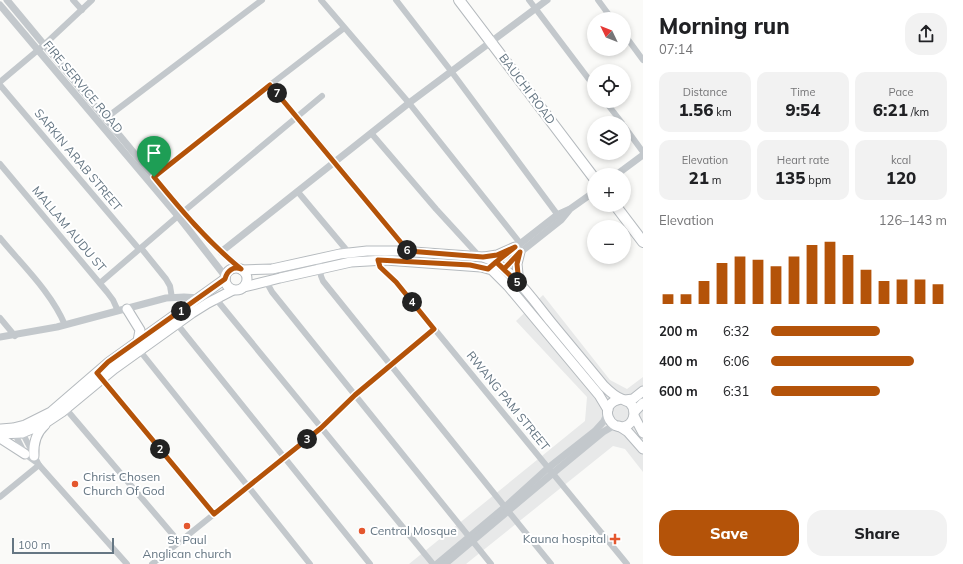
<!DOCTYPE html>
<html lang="en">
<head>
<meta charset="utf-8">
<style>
  body { margin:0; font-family:Mulish,sans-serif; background:#f2f2f2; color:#202124; height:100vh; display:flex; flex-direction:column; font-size:15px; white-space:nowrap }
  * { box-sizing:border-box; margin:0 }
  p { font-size:13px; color:#757577 }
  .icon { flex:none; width:22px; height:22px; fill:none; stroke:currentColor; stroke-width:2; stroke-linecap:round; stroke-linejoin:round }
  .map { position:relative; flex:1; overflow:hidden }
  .side { display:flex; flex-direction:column; background:#fff; width:320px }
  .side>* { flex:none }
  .needle { width:26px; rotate:313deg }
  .buttons { position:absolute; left:587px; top:12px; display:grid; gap:8px }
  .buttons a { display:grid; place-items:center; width:44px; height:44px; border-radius:50%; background:#fff; box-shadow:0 2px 6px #0003; font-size:20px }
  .scale { position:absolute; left:12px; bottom:10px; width:102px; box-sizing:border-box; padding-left:4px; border:2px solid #657683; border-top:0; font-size:11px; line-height:14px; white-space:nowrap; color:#657683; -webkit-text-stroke:3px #fff; paint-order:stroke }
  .pin { position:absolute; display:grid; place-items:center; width:34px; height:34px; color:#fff; margin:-41px -17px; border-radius:50% 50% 50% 0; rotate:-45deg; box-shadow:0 0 4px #0007 }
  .pin .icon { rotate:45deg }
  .km { position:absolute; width:20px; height:20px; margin:-10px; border-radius:50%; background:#222; color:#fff; font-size:11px; line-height:20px; text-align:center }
  .round { display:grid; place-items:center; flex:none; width:42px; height:42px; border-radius:16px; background:#f2f2f2 }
  .head { display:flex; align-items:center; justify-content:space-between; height:68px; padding:0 16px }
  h1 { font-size:22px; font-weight:800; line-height:30px }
  .metrics { display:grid; grid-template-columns:repeat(3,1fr); gap:6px; height:68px; padding:4px 16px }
  .metrics div { display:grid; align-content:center; border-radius:10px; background:#f2f2f2; text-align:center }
  .metrics b { font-size:17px; font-weight:800 }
  .metrics small { font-size:11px; font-weight:400 }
  .metrics p { font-size:11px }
  .chart { height:112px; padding:8px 16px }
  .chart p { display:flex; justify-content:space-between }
  .chart svg { width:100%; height:72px; margin-top:4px; stroke:#b45309; stroke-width:6 }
  .cta { display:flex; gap:8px; margin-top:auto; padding:8px 16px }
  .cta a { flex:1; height:46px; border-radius:16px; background:#b45309; color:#fff; font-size:16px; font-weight:800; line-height:46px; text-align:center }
  .cta a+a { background:#f2f2f2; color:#202124 }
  ul { padding:0 16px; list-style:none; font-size:13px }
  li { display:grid; grid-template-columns:64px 48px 1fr; align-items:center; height:30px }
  li i { height:10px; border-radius:5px; background:#b45309 }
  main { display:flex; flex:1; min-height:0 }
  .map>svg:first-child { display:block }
  .built { fill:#e8e9e9 }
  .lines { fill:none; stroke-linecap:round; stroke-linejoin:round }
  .primary-casing { stroke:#b5babe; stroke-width:11 }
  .trunk-casing { stroke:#b4b9bd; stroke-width:12 }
  .minor { stroke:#c3c8cc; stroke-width:6 }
  .tertiary { stroke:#c3c8cc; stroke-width:7 }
  .primary { stroke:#fff; stroke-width:9 }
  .trunk { stroke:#fff; stroke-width:10 }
  .route-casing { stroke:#fff; stroke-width:8 }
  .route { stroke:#b45309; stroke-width:5 }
  .poi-dot { fill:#e4572e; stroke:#fff; stroke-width:1.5 }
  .labels { text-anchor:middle; stroke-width:4; stroke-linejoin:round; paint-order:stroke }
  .street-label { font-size:12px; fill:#657683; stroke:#fff }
  .poi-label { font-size:12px; fill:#657683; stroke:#fff; text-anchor:start }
</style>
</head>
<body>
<main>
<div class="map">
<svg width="643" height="564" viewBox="0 0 643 564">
  <rect width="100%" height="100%" fill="#fafaf8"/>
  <!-- built -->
  <path class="built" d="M543,295L610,380L627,389L643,377V472L625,449L613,446L466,564H409L585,421L587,397L516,321Z"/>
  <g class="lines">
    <!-- primary casing -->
    <g class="primary-casing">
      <g id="primary">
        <path d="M484,257L497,255L515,247"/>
        <circle cx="236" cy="279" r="11"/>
        <path d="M242,270L272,269L340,254L367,251H400L483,257C511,266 533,300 551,322C569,344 587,365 604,386C609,391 615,397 622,399C625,401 627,401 630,403C636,409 635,420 628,425C610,435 596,403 621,399"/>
        <path d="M519,284L517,264L520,252"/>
        <path d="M244,287L280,278L351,262L385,260L481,267L492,270L508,286L599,395L608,410"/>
        <path d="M127,309L140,330L138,341"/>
        <path d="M625,400L633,399L643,391"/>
        <path d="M634,412L643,403"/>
        <path d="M634,416L643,433"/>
        <path d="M619,426L628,432L643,449"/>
        <path d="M1,429L13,428L25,425L51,412L109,362L225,279"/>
        <path d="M0,434L22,433L44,424L62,412L114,369L192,313L208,303L233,290"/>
        <path d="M0,438L25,454"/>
        <path d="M34,456C33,443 36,433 45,425"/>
      </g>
    </g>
    <!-- trunk casing -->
    <g class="trunk-casing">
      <g id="trunk">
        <path d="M459,0L594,178"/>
        <path d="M615,205L643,242"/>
      </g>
    </g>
    <!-- minor -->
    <g class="minor">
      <path d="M73,0L82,10"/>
      <path d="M321,0L409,103L520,243"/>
      <path d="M396,0L451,71L560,218"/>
      <path d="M529,0L594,86"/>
      <path d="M598,0L612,19"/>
      <path d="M624,34L643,60"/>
      <path d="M0,82L44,45L92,0"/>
      <path d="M0,85L139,249"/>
      <path d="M270,85L335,162L408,251"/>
      <path d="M605,101L622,123"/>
      <path d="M106,118L262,0"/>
      <path d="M624,126L643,152"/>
      <path d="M371,133L436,209L480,257"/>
      <path d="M0,164L107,292L113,300L118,311"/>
      <path d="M154,177L270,85L344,28"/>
      <path d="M298,192L349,253"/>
      <path d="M183,212L322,96"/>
      <path d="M0,238C23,266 51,292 65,325"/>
      <path d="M141,248L166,279L170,286L172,298"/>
      <path d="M377,251C378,267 385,271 396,282L627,564"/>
      <path d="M318,259L321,276L323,281L505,507"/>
      <path d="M266,281L272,292L491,564"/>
      <path d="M100,283L178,216"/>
      <path d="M216,299L433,564"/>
      <path d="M0,318L15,336"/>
      <path d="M177,324L370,564"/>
      <path d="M140,351L310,564"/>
      <path d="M100,376L214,514"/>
      <path d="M66,409L179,542"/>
      <path d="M21,430L39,465L127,564"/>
      <path d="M14,432L25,454L36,462"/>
      <path d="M0,497L39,465"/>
      <path d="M508,511L551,564"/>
      <path d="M152,564L321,428L355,395L434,329"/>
    </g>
    <!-- tertiary -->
    <g class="tertiary">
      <path d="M7,0L183,212L215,246L241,269"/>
      <path d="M0,5L178,216L225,276"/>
      <path d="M616,175L643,155"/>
      <path d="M221,252L409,103L547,0"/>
      <path d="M493,265L557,215L568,210"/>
      <path d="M499,276L513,258L561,220L570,209L594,192"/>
      <path d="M0,337L57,327L166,298L184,297L200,298"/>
      <path d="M437,564L505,507L548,468L595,431L604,421L607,414"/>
      <path d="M445,564L552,474L603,432L615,425"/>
    </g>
    <!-- primary -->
    <use href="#primary" class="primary"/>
    <!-- trunk -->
    <use href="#trunk" class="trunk"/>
  </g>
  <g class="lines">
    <!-- route casing -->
    <g class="route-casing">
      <path id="route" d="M154,177C181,210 208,242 241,269C233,266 227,271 225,279L108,362L97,373L214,514L321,428L355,395L434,329L396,282L380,267L378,260L470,265L488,269L496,262L519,284L517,264L520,252L504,269L496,262L515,247L497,255L483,257L408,251L270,85L154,177"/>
    </g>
    <!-- route -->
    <use href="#route" class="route"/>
  </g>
  <!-- markers -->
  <g class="poi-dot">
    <circle cx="75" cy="484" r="4"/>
    <circle cx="187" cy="526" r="4"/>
    <circle cx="362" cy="531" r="4"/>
    <path d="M613 533h4v4h4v4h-4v4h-4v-4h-4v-4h4z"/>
  </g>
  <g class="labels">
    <!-- street labels -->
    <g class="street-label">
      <text transform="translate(83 87) rotate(50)" y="4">FIRE SERVICE ROAD</text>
      <text transform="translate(527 89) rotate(53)" y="4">BAUCHI ROAD</text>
      <text transform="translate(78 160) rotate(50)" y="4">SARKIN ARAB STREET</text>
      <text transform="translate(69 229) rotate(50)" y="4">MALLAM AUDU ST</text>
      <text transform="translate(508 401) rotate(51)" y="4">RWANG PAM STREET</text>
    </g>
    <!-- poi labels -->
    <g class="poi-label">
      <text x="83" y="481">Christ Chosen<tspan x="83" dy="14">Church Of God</tspan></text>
      <text x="370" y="535">Central Mosque</text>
      <text x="606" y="543" text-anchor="end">Kauna hospital</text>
      <text x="187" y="544" text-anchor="middle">St Paul<tspan x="187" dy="14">Anglican church</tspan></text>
    </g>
  </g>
</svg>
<div class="buttons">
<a><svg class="needle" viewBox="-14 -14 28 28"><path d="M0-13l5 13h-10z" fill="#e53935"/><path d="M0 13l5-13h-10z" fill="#757577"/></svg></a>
<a><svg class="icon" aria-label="locate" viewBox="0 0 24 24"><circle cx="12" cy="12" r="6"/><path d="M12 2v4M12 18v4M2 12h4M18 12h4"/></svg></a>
<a><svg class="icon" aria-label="layers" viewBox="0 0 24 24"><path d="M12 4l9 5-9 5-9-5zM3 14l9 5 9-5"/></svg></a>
<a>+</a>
<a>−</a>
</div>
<div class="scale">100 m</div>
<div class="pin" style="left:154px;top:177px;background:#1e9e55"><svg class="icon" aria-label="arrive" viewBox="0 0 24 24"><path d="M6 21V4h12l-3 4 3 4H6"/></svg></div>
<b class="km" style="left:181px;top:311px">1</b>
<b class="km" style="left:160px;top:449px">2</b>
<b class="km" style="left:307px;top:439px">3</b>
<b class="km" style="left:412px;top:302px">4</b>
<b class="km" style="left:517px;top:282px">5</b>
<b class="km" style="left:407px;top:250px">6</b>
<b class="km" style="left:277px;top:93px">7</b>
</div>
<section class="side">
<div class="head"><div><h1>Morning run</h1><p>07:14</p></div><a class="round"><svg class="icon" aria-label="share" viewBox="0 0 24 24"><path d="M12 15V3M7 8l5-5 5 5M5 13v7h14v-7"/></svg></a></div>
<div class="metrics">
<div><p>Distance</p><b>1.56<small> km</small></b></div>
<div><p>Time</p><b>9:54</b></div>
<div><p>Pace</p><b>6:21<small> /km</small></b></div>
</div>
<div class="metrics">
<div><p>Elevation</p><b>21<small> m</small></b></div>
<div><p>Heart rate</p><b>135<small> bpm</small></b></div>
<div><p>kcal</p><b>120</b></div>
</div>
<div class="chart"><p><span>Elevation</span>126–143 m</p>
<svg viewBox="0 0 160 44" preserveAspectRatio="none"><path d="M5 44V38M15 44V38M25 44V30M35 44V19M45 44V15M55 44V17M65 44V21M75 44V15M85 44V8M95 44V6M105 44V14M115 44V23M125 44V30M135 44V29M145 44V29M155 44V32"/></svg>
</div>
<ul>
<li><b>200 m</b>6:32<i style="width:62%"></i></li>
<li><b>400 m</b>6:06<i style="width:81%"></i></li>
<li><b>600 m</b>6:31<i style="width:62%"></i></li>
</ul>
<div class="cta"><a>Save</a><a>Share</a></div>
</section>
</main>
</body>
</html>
